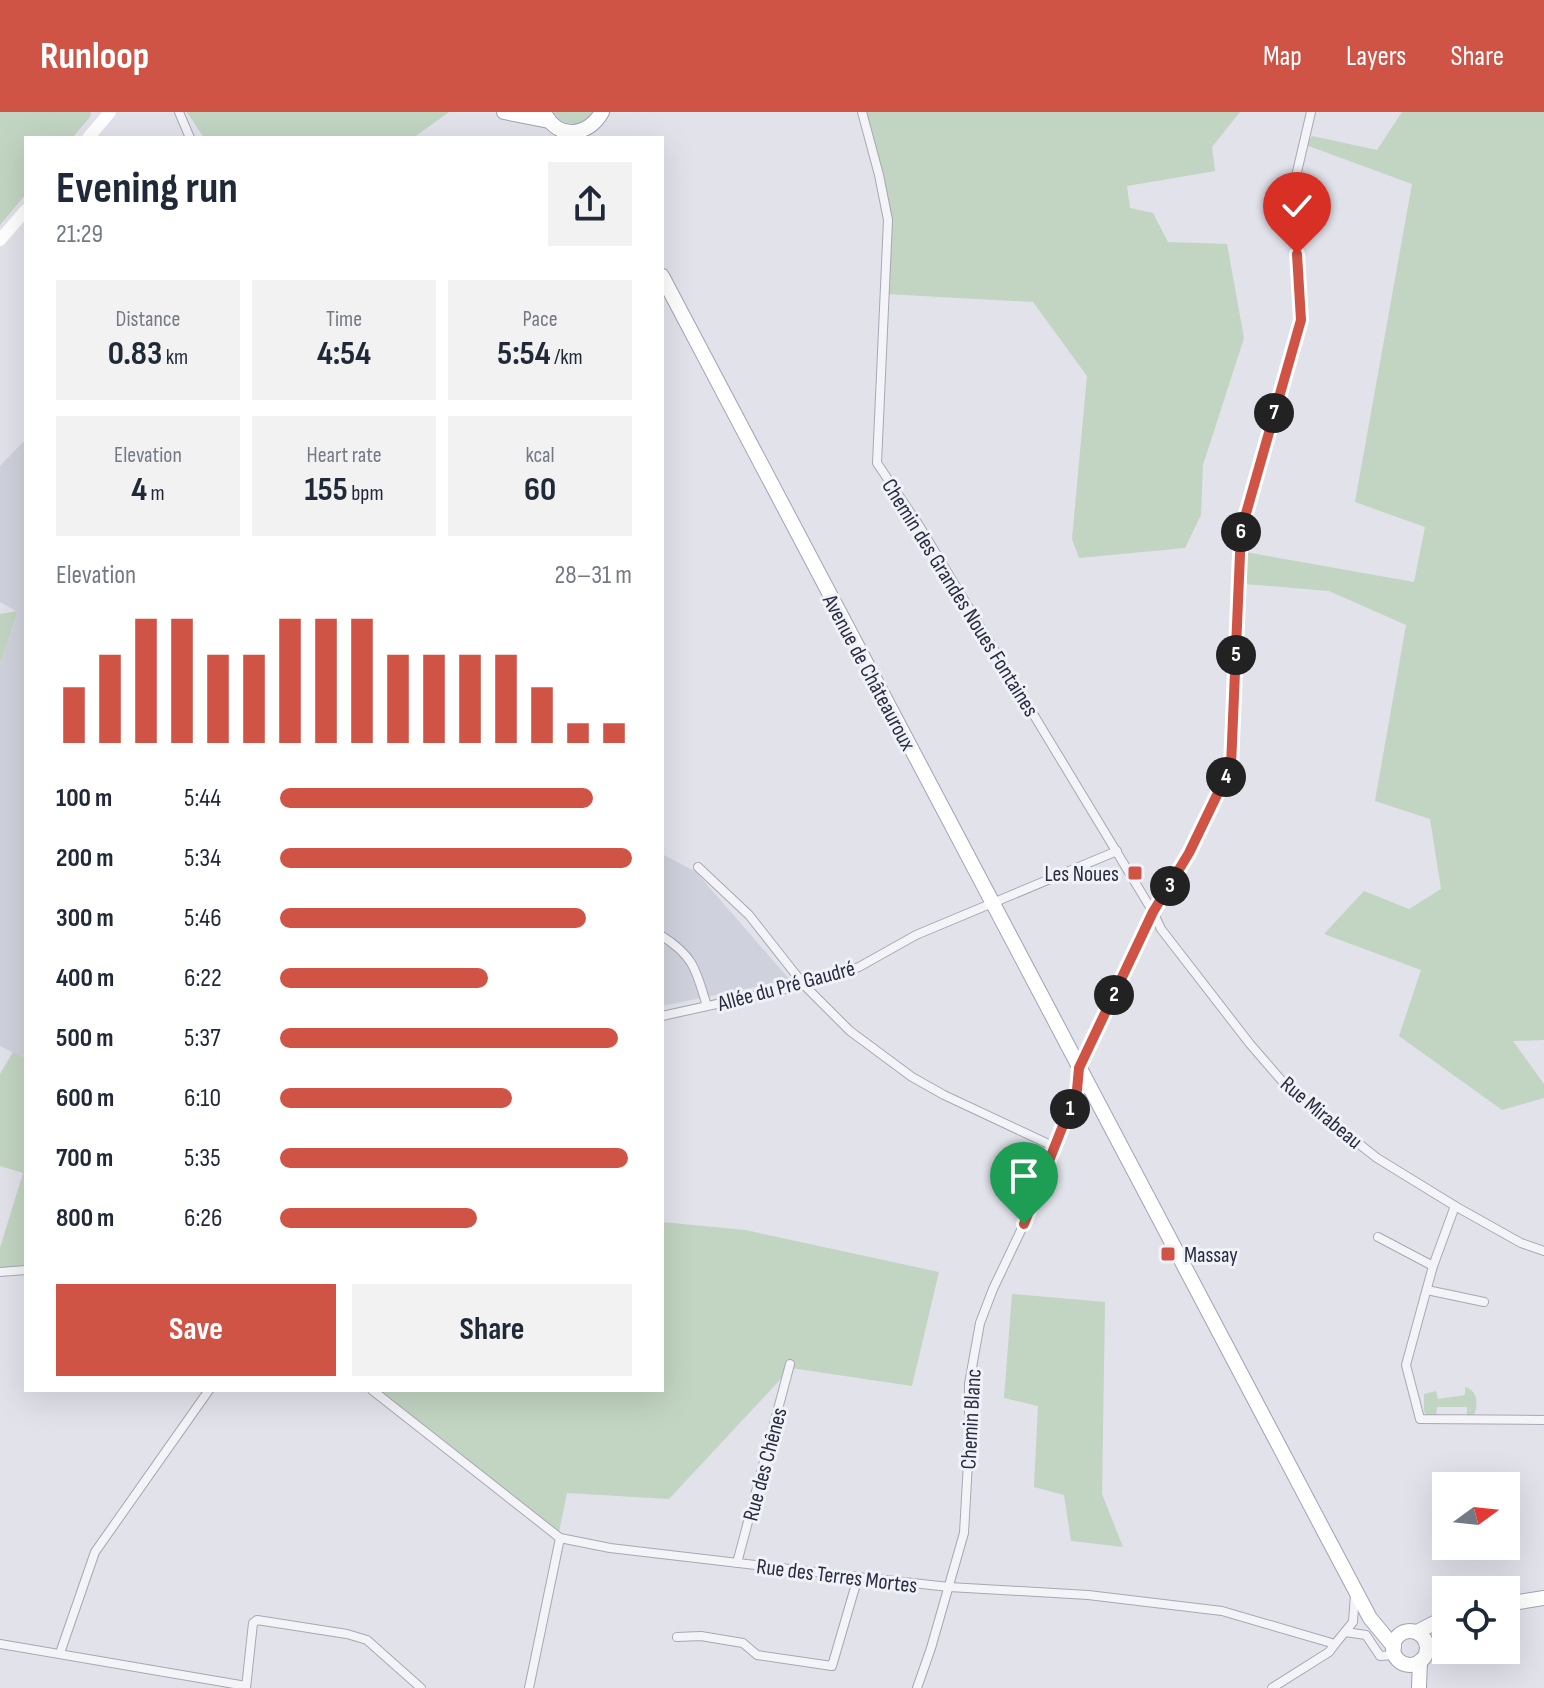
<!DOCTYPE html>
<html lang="en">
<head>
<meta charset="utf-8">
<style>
  body { margin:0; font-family:"Sofia Sans Condensed",sans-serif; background:#f2f2f3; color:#1f2937; height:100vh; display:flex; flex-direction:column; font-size:30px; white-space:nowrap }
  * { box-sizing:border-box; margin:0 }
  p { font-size:26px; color:#747a83 }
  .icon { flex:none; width:44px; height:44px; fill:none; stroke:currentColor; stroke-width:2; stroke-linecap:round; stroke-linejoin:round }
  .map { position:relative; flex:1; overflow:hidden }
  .details { position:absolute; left:24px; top:24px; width:640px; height:1256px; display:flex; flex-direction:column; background:#fff; border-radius:0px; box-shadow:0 8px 32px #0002 }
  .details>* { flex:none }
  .needle { width:52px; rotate:75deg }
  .tools { position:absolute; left:1432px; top:1360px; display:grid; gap:16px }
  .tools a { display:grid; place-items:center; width:88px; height:88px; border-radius:0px; background:#fff; box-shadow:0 8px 32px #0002; font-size:40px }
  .pin { position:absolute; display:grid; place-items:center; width:68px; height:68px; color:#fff; margin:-82px -34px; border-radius:50% 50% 50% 0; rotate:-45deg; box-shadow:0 0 8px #0007 }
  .pin .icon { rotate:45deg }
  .km { position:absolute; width:40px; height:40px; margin:-20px; border-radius:50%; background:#222; color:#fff; font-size:22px; line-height:40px; text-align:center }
  .round { display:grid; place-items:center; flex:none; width:84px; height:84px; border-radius:0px; background:#f2f2f3 }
  .headline { display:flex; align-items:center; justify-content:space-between; height:136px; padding:0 32px }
  h1 { font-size:44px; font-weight:700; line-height:60px }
  .metrics { display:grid; grid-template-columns:repeat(3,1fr); gap:12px; height:136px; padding:8px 32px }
  .metrics div { display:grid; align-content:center; border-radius:0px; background:#f2f2f3; text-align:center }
  .metrics b { font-size:34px; font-weight:700 }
  .metrics small { font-size:22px; font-weight:400 }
  .metrics p { font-size:22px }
  .chart { height:224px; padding:16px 32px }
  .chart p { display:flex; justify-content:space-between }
  .chart svg { width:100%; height:144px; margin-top:8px; stroke:#d05446; stroke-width:6 }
  .primary-button { display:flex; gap:16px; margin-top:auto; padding:16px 32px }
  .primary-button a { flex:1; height:92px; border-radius:0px; background:#d05446; color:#fff; font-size:32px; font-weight:700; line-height:92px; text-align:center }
  .primary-button a+a { background:#f2f2f3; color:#1f2937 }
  ul { padding:0 32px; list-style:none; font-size:26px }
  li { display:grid; grid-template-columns:128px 96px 1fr; align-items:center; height:60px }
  li i { height:20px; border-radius:10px; background:#d05446 }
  header { display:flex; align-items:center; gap:48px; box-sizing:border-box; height:112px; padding:0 40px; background:#d05446; color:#fff }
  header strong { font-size:38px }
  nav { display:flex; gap:44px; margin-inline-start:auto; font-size:28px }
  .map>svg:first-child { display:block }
  .built { fill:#cfd1dc }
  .green { fill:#c2d4c2 }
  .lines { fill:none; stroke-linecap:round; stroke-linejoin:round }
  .street-casing { stroke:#a6a8b4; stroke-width:10 }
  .primary-casing { stroke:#a0a3b6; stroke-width:16 }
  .street { stroke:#f4f4f8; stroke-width:8 }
  .secondary { stroke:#fff; stroke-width:12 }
  .primary { stroke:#fff; stroke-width:14 }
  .route-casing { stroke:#fff; stroke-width:16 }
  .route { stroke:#d05446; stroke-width:10 }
  .poi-dot { fill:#d05446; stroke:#f1f2f7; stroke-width:3 }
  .labels { text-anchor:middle; stroke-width:6; stroke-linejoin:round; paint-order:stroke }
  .street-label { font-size:22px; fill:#292c42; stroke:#f1f2f7 }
  .poi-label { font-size:22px; fill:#292c42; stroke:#f1f2f7; text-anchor:end }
</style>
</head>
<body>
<header>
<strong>Runloop</strong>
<nav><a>Map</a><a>Layers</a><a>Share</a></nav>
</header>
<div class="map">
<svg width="1544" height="1576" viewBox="0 0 1544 1576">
  <rect width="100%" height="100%" fill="#e1e2ea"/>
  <!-- built -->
  <g class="built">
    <path d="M26,327V947L0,934V552L18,500L0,490V354Z"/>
    <path d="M662,742L696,760L790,868L662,894Z"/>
  </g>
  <!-- green -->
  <g class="green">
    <path d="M0,0H91L90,5L72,26H26V82L0,113Z"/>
    <path d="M187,0H449L413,26H204Z"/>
    <path d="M553,0H594C582,15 564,16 553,0Z"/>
    <path d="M862,0H1240L1212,35L1215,59L1127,74L1130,96L1153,101L1168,130L1227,132L1244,226L1203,353L1201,403L1185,436L1079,446L1072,427L1087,264L1033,190L886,182L883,104Z"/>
    <path d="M1402,0H1544V928L1513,929L1544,972V986L1502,998L1399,924L1421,858L1324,822L1364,779L1409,797L1441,777L1430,707L1375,689L1406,513L1329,479L1245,472V440L1414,470L1425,415L1355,390L1412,72L1306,33L1312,24L1377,38Z"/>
    <path d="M18,499L0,552V502Z"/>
    <path d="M13,940L26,947V1158L0,1160V1136L23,1061L0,1054V962Z"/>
    <path d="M662,1110L745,1118L939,1160L912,1274L791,1256L669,1387L567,1381L558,1425L377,1278H662Z"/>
    <path d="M1012,1182L1105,1190L1102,1382L1123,1435L1071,1429L1064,1383L1034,1375L1038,1294L1004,1286Z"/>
    <path d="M1465,1275C1477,1278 1479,1291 1474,1303L1467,1304V1295H1437L1436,1304L1427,1303L1424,1300V1282L1436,1279L1438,1287L1465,1283Z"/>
  </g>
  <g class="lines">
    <!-- street casing -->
    <g class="street-casing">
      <g id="street">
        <path d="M179,0L190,26"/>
        <path d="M862,0L879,63L888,108L877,351L920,415L1153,800L1161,817L1250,932L1289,977L1377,1046L1455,1094L1521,1131L1544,1139"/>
        <path d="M698,755L749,803L804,873L850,919L912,965L944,983L1055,1035"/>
        <path d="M662,824C695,845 696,859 707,894"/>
        <path d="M662,904L804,873L859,855L916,823L1117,739"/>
        <path d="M1455,1094L1433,1154L1406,1253L1420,1307L1544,1308"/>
        <path d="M1378,1125L1433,1154"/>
        <path d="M0,1160L26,1158"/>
        <path d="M1427,1178L1484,1190"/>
        <path d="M372,1278L560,1426L610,1436L858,1465L949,1475L1088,1483L1222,1499L1335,1532L1353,1510L1355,1482"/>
        <path d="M737,1451L790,1252"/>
        <path d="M1345,1520L1366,1523L1380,1544L1395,1543"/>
        <path d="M677,1525L701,1524L743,1531L757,1543L832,1554L858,1465"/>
        <path d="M0,1532L246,1574"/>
        <path d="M60,1541L95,1440L209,1278"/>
        <path d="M246,1576L253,1511L257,1508L347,1522L367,1528L421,1576"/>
        <path d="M529,1576L560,1426"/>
        <path d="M917,1576L931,1536L964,1421L969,1333V1272L980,1211L993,1177L1024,1112L1077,978L1079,956L1153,800L1189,741L1231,654L1241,419L1301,208L1293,77L1311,0"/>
        <path d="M1272,1576L1329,1540L1335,1532"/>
      </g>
    </g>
    <!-- primary casing -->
    <g class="primary-casing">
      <g id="primary">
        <path d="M504,0L549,9"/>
        <path d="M544,0C557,28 588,25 602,0"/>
        <path d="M662,164L1325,1421L1370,1506L1394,1535"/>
        <path d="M1506,1492L1544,1486"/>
        <circle cx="1410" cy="1536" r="17"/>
        <path d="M1417,1520L1446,1505"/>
        <path d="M1419,1576L1420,1549"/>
      </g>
    </g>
    <!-- street -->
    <use href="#street" class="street"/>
    <!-- secondary -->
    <g class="secondary">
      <path d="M88,26L110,0"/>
      <path d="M0,128L26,98"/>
    </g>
    <!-- primary -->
    <use href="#primary" class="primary"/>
  </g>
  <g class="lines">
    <!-- route casing -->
    <g class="route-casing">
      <path id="route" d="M1024,1112L1077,978L1079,956L1153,800L1189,741L1231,654L1241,419L1301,208L1297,142"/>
    </g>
    <!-- route -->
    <use href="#route" class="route"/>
  </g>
  <!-- markers -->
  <g class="poi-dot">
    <rect x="1127" y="753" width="16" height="16" rx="4"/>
    <rect x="1160" y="1134" width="16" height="16" rx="4"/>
  </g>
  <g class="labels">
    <!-- street labels -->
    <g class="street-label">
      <text transform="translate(961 485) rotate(58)" y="8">Chemin des Grandes Noues Fontaines</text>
      <text transform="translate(870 560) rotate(62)" y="8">Avenue de Châteauroux</text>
      <text transform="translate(786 873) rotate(-15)" y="8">Allée du Pré Gaudré</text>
      <text transform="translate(1322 1000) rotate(40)" y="8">Rue Mirabeau</text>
      <text transform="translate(970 1307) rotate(-87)" y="8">Chemin Blanc</text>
      <text transform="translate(764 1352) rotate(-75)" y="8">Rue des Chênes</text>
      <text transform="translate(837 1463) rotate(7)" y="8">Rue des Terres Mortes</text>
    </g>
    <!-- poi labels -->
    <g class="poi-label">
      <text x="1119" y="769">Les Noues</text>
      <text x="1184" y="1150" text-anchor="start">Massay</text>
    </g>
  </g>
</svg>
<div class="tools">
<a><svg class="needle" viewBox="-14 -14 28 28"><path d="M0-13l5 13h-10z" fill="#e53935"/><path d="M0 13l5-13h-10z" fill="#747a83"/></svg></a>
<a><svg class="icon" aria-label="locate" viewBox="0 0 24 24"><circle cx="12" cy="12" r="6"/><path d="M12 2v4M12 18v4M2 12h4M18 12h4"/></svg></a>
</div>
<div class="pin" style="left:1024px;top:1112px;background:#1e9e55"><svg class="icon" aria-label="arrive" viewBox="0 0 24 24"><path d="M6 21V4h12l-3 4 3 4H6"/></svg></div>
<div class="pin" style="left:1297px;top:142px;background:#d93025"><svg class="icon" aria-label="check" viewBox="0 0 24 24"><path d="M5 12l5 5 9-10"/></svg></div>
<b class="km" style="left:1070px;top:997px">1</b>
<b class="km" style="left:1114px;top:883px">2</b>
<b class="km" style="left:1170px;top:774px">3</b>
<b class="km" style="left:1226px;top:665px">4</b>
<b class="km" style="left:1236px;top:543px">5</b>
<b class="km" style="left:1241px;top:420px">6</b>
<b class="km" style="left:1274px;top:301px">7</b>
<section class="details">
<div class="headline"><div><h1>Evening run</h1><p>21:29</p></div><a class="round"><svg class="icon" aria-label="share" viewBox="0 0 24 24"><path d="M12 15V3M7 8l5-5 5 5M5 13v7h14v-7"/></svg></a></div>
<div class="metrics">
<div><p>Distance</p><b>0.83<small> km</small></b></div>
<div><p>Time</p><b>4:54</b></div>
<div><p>Pace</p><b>5:54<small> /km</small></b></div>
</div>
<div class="metrics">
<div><p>Elevation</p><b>4<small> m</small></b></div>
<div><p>Heart rate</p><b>155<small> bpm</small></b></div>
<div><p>kcal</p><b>60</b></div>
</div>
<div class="chart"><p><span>Elevation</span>28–31 m</p>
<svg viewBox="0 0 160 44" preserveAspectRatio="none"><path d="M5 44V27M15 44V17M25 44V6M35 44V6M45 44V17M55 44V17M65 44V6M75 44V6M85 44V6M95 44V17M105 44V17M115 44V17M125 44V17M135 44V27M145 44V38M155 44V38"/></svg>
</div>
<ul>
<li><b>100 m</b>5:44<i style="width:89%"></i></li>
<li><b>200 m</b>5:34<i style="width:100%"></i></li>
<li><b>300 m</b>5:46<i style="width:87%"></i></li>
<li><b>400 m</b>6:22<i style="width:59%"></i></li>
<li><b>500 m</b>5:37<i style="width:96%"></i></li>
<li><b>600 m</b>6:10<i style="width:66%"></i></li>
<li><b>700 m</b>5:35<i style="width:99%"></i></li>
<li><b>800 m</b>6:26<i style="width:56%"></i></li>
</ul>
<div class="primary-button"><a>Save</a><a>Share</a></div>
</section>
</div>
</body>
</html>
